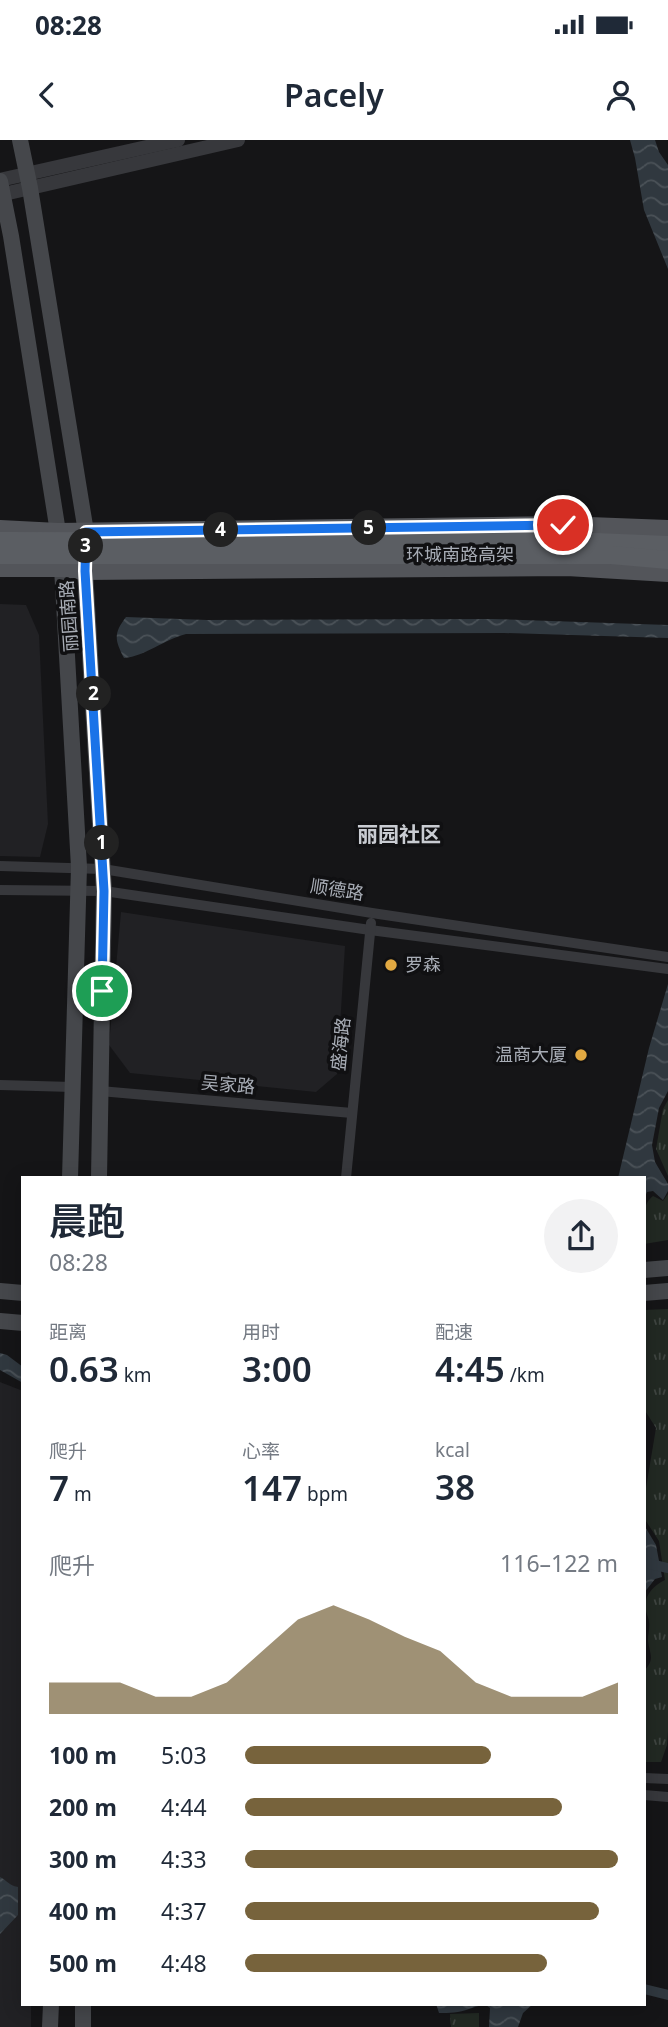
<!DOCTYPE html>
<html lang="zh">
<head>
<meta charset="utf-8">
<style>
  body { margin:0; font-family:"Noto Sans","Noto Sans SC",sans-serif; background:#f2f2f3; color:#1f2937; height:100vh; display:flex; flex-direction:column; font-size:26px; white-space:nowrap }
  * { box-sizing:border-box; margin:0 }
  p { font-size:23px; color:#747a83 }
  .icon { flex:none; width:38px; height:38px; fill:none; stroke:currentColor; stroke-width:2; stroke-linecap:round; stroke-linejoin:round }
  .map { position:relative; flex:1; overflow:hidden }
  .sheet { position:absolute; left:21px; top:1036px; width:625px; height:830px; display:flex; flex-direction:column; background:#fff; border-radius:0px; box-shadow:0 4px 18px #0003 }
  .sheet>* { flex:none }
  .pin { position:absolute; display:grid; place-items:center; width:60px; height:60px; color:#fff; margin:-30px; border:4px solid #fff; border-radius:50%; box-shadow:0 2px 7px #0007 }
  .km { position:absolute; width:35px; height:35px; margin:-18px; border-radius:50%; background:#222; color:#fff; font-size:19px; line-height:35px; text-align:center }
  .round { display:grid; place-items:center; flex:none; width:74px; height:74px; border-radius:37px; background:#f2f2f3 }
  .head { display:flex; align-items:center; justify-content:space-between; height:119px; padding:0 28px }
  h1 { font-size:38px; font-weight:600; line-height:52px }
  .stats { display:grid; grid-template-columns:repeat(3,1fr); gap:10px; height:119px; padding:7px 28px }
  .stats div { display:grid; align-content:center }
  .stats b { font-size:35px; font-weight:600 }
  .stats small { font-size:19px; font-weight:400 }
  .stats p { font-size:19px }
  .chart { height:196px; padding:14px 28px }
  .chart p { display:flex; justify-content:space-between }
  .chart svg { width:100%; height:126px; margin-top:7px; fill:#77633c; opacity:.7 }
  ul { padding:0 28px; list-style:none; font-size:23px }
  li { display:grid; grid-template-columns:112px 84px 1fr; align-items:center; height:52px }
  li i { height:18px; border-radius:9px; background:#77633c }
  .status { display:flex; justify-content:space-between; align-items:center; height:49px; padding:0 35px; background:#fff; direction:ltr }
  .status svg { height:19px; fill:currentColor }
  header { display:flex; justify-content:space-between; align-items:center; height:91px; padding:0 28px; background:#fff; font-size:32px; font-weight:600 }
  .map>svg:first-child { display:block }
  .built { fill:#212124 }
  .park { fill:url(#park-tufts) }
  .water { fill:url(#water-waves) }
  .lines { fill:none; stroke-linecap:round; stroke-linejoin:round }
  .canal { stroke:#30383f; stroke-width:10 }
  .minor { stroke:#37383c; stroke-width:10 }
  .tertiary { stroke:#37383c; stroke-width:14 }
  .secondary { stroke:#45474b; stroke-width:16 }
  .primary { stroke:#53555a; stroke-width:18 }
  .trunk-bridge { stroke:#5b5e63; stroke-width:18 }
  .route-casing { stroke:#fff; stroke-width:14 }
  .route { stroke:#1a73e8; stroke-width:9 }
  .poi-dot { fill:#e2a942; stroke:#101012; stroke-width:2.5 }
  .labels { text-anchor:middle; stroke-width:7; stroke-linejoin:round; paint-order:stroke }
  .street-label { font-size:18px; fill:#a8adb6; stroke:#101012 }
  .poi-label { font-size:18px; fill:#a8adb6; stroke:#101012; text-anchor:start }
  .quarter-label { font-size:21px; font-weight:bold; fill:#c9ccd2; stroke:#101012 }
</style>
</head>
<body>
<div class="status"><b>08:28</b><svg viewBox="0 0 49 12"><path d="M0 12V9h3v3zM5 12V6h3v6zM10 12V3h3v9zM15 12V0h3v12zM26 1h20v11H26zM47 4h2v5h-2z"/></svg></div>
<header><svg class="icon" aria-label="back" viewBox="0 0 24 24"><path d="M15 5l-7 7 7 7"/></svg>Pacely<svg class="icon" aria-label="person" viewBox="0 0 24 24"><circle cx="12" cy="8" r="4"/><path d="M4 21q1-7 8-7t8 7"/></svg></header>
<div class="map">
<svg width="668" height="1887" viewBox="0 0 668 1887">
  <defs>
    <pattern id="park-tufts" width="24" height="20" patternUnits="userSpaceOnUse" patternTransform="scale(1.75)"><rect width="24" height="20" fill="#222923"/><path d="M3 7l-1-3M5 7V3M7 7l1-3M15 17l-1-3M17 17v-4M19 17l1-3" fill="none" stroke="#3f4541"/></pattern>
    <pattern id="water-waves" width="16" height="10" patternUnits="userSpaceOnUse" patternTransform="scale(1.75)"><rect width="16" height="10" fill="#30383f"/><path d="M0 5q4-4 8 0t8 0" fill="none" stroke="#4b5258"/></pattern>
  </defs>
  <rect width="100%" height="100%" fill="#151517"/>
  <!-- built -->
  <g class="built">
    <path d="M0,464L26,465L39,495L48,684L40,717L0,716Z"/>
    <path d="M121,772L345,806L337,934L316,952L130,933L109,905Z"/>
    <path d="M0,1242L23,1251V1864H31V1887H0Z"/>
  </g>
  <!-- park -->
  <g class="park">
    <path d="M668,960V1036L656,1009L663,969Z"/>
    <path d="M668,1054V1100L644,1104C644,1088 639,1067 653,1056L663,1061Z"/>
    <path d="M668,1169V1591L667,1605L661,1622H644V1531C656,1519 649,1513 648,1500C648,1494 650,1488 649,1482C649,1479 647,1475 646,1471C643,1456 653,1446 665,1440L659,1401L644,1378V1360L656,1288L644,1269V1170Z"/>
    <path d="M479,1873V1887H451L450,1874Z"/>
  </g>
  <!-- water -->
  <g class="water">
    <path d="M630,0H655L659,12L668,25V129L644,70L635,18Z"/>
    <path d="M126,477L207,480L492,479L668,485V498L504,493L186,494C163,500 146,516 124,518C115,500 113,494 126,477Z"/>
    <path d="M668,844V951L659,968L652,1005L655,1022L668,1044V1051L663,1060L653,1051L647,1052L644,1059V1038H618L649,908Z"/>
    <path d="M0,1213L7,1215L23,1227V1243L0,1230Z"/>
    <path d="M644,1385L656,1405L662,1437L655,1439L644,1453Z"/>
    <path d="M0,1737C8,1741 8,1745 18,1747V1775L0,1794Z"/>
    <path d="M436,1864H533L523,1873L518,1887H489L490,1868L486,1865C479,1865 476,1867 469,1869C459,1873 449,1873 439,1873Z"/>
  </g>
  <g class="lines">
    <!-- canal -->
    <g class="canal">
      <path d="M644,1419L650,1424L668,1428"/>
      <path d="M644,1849L668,1855"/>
    </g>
    <!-- minor -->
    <g class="minor">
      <path d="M0,726L103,729L372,773L668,817"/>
      <path d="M0,750L104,751L370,790L668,829"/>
      <path d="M0,945L73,947"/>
      <path d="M100,951L352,973"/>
      <path d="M346,1038L371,783"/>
      <path d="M644,1638L668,1639"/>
      <path d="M644,1655L668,1657"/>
    </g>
    <!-- tertiary -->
    <g class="tertiary">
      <path d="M0,40L178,0"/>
      <path d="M0,55L238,0"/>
    </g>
    <!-- secondary -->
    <g class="secondary">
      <path d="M20,0L30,48L86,392L85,431L104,751L99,1038"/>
      <path d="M0,41L11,96L58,392L62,428L79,727L70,1038"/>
      <path d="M644,1130L668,1128"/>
      <path d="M0,1151L23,1153"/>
      <path d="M644,1153L668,1151"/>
      <path d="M0,1181L23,1183"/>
      <path d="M83,1864V1887"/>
      <path d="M50,1887L51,1864"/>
    </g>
    <!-- primary -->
    <g class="primary">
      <path d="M0,389L58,392L563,385L668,389"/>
      <path d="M0,428H62L85,431L567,427L668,433"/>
    </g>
    <!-- trunk-bridge -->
    <g class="trunk-bridge">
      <path d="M0,401L595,402L668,405"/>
      <path d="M0,415H611L668,420"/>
    </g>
  </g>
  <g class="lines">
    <!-- route casing -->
    <g class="route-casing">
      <path id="route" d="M102,851L104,751L85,431L86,392L563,385"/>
    </g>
    <!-- route -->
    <use href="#route" class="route"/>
  </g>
  <!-- markers -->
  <g class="poi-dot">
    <circle cx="391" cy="825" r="7"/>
    <circle cx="581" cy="915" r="7"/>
  </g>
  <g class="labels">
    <!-- street labels -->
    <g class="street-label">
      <text x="460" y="421">环城南路高架</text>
      <text transform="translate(69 476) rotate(-94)" y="6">丽园南路</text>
      <text transform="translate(337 750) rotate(9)" y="6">顺德路</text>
      <text transform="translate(341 904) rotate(-84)" y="6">盛海路</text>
      <text transform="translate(228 945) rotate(5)" y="6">吴家路</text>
    </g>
    <!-- poi labels -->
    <g class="poi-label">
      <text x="405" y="831">罗森</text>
      <text x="567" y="921" text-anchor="end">温商大厦</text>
    </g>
    <!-- quarter labels -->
    <g class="quarter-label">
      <text x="399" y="702">丽园社区</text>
    </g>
  </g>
</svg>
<div class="pin" style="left:102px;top:851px;background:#1e9e55"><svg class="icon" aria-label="arrive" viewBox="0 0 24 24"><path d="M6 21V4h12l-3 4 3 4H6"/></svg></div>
<div class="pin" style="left:563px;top:385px;background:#d93025"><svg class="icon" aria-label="check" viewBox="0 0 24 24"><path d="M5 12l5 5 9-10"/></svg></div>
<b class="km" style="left:102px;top:703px">1</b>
<b class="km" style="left:94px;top:554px">2</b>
<b class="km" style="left:86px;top:406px">3</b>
<b class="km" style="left:221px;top:390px">4</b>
<b class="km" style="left:369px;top:388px">5</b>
<section class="sheet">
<div class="head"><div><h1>晨跑</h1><p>08:28</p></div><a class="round"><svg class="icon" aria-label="share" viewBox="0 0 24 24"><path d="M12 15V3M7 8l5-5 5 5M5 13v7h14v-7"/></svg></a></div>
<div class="stats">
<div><p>距离</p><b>0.63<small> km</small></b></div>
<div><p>用时</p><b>3:00</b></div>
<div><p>配速</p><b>4:45<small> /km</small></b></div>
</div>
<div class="stats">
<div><p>爬升</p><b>7<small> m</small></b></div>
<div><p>心率</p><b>147<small> bpm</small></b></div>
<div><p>kcal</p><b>38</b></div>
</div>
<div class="chart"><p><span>爬升</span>116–122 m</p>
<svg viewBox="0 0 160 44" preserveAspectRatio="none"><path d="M0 44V33L10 33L20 33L30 38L40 38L50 33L60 22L70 11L80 6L90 11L100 17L110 22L120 33L130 38L140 38L150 38L160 33V44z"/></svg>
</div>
<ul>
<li><b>100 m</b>5:03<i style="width:66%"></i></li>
<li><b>200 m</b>4:44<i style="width:85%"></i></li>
<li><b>300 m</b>4:33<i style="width:100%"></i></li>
<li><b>400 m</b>4:37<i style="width:95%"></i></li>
<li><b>500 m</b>4:48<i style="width:81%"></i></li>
</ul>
</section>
</div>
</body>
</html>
